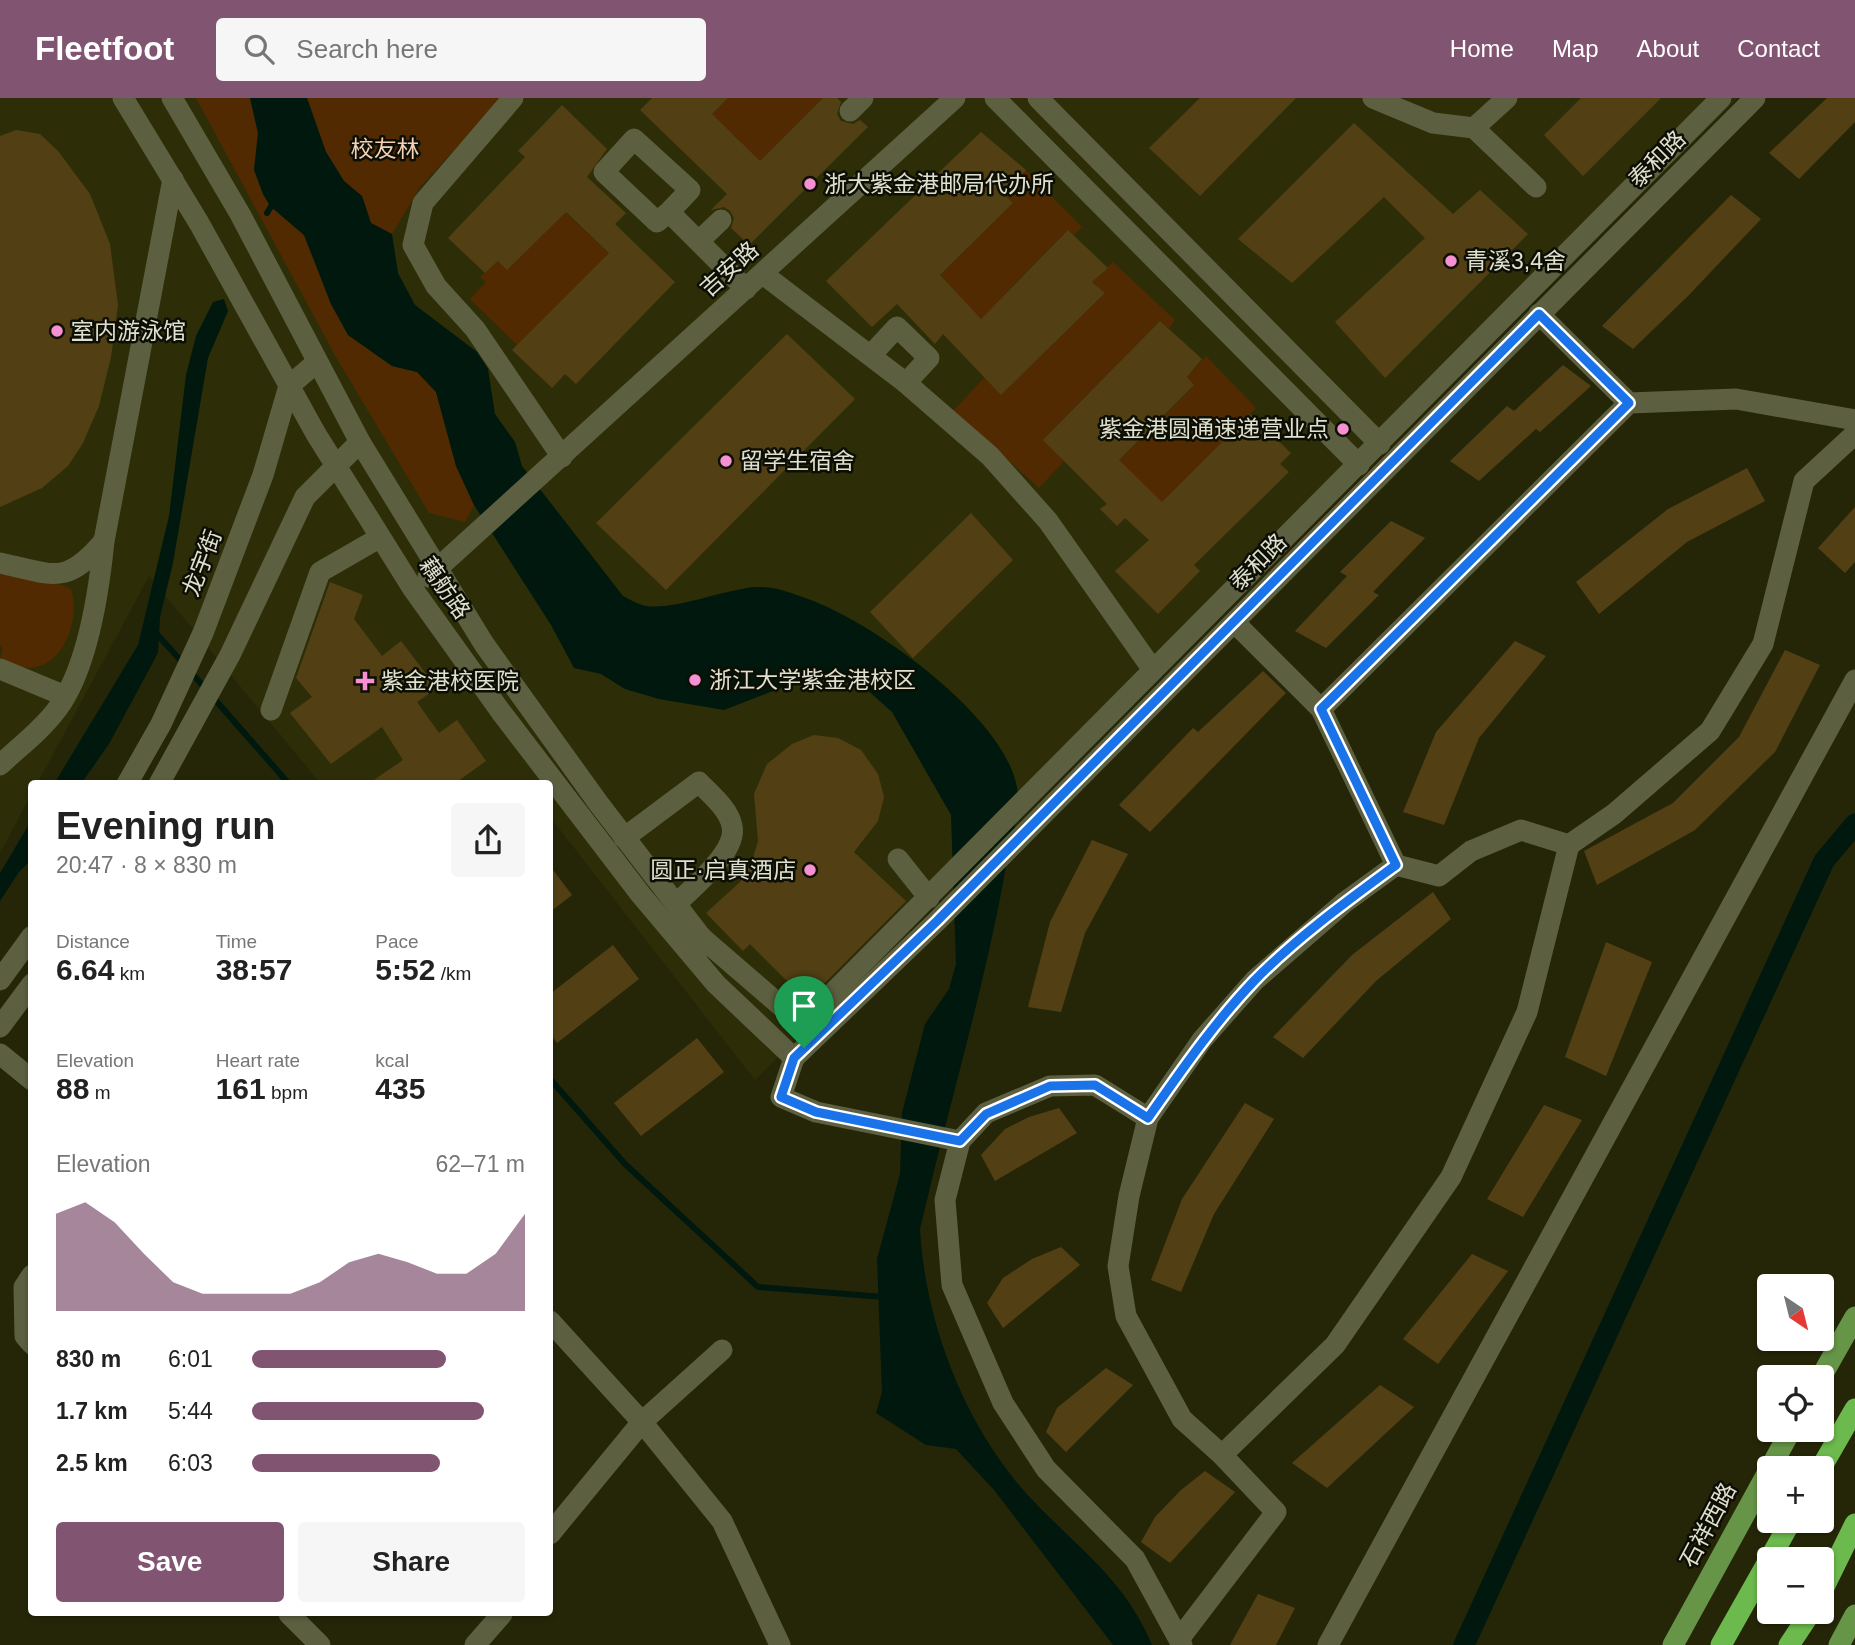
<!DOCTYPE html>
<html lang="en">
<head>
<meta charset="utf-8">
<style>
  body { margin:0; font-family:Arial,"Noto Sans SC",sans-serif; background:#f6f6f6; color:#222; height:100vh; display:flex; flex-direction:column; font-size:26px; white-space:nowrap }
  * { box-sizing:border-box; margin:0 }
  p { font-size:23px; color:#767676 }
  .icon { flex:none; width:38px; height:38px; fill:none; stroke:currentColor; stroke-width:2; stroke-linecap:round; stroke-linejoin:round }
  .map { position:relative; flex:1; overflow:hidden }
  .details { position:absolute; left:28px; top:682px; width:525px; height:836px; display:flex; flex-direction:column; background:#fff; border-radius:7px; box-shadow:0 2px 5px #0004 }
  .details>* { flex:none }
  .needle { width:46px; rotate:145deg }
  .controls { position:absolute; left:1757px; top:1176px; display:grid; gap:14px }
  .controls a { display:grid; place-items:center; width:77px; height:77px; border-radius:7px; background:#fff; box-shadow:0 2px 5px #0004; font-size:35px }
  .pin { position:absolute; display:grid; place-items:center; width:60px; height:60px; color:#fff; margin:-72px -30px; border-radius:50% 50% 50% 0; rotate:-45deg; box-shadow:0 0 7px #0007 }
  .pin .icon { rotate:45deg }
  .round { display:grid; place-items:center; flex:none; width:74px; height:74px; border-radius:7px; background:#f6f6f6 }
  .head { display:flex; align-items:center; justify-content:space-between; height:119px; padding:0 28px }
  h1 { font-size:38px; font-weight:600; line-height:52px }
  .stats { display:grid; grid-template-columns:repeat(3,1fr); gap:10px; height:119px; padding:7px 28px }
  .stats div { display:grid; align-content:center }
  .stats b { font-size:30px; font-weight:600 }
  .stats small { font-size:19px; font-weight:400 }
  .stats p { font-size:19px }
  .chart { height:196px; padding:14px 28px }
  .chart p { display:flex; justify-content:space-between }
  .chart svg { width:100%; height:126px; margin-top:7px; fill:#815471; opacity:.7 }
  .button { display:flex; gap:14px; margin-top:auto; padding:14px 28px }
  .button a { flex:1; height:80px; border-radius:7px; background:#815471; color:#fff; font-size:28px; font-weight:600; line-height:80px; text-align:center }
  .button a+a { background:#f6f6f6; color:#222 }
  ul { padding:0 28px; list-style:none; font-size:23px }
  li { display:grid; grid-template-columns:112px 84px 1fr; align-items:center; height:52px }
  li i { height:18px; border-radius:9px; background:#815471 }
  header { display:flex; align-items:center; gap:42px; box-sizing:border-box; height:98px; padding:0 35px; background:#815471; color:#fff }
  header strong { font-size:33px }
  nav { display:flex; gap:38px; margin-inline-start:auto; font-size:24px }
  .search { width:490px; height:63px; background:#f6f6f6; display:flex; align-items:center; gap:18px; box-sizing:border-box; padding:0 24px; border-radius:7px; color:#767676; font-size:26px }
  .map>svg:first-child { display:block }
  .built { fill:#2d2e07 }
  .green { fill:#522a01 }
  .water { fill:#00180d }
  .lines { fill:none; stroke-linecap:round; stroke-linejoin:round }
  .stream { stroke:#00180d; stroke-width:6 }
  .canal { stroke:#00180d; stroke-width:21 }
  .building { fill:#524014 }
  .minor { stroke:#5d6040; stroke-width:21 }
  .major { stroke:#669548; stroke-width:21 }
  .highway { stroke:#6cb94d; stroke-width:21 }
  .route-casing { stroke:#fff; stroke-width:14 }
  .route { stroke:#1a73e8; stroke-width:9 }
  .poi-dot { fill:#f591d2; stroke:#0d0e04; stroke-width:2.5 }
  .labels { text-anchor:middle; stroke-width:5; stroke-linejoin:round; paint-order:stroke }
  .park-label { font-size:23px; fill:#f4d0b4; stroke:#0d0e04 }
  .street-label { font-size:23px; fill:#dfe0cf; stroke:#0d0e04 }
  .poi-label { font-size:23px; fill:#dfe0cf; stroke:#0d0e04; text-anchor:start }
</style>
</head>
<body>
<header>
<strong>Fleetfoot</strong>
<div class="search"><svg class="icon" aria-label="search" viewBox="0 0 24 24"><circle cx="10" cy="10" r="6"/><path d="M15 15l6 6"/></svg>Search here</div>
<nav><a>Home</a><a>Map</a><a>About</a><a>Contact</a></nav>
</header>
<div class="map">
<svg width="1855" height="1547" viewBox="0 0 1855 1547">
  <rect width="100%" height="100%" fill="#252608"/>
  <!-- built -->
  <path class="built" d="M0,0H1738L755,982L550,719V686H321L149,478L37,686H32L31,697L0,755Z"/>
  <!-- green -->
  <g class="green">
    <path d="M196,0H250L258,35L254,72L263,96L270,108L304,137L331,206L348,237L392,268L417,274L436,294L456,368L474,407L465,424L429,415L336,259Z"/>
    <path d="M307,0H502L420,89L392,136L371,125L362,98L344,83L326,54Z"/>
    <path d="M728,0H823L750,73C744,39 736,33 703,26Z"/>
    <path d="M1026,72L1082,129L1074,137L1068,132L974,228C969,202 957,193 933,184L1013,105L1004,96Z"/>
    <path d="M565,114L609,155L517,247L470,201L486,184L480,179L498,163Z"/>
    <path d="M1113,164L1175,222L1169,231L1160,223L1044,342L1064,363L1039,390L953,313L984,280L1002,296L1105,195L1092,184Z"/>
    <path d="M1206,258L1256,310L1155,411L1113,368L1194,287L1187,279Z"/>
    <path d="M0,476L62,487L71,491C84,533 49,595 0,559L3,551L0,548Z"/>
  </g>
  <!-- water -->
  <g class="water">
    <path d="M250,0H307L326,54L344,83L362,98L371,125L392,136L398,175L415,207L477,254L488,271L495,316L515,344L522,368L623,498C629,501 636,505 642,507C669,515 727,490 757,489C774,488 792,495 808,501C873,524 1013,623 1018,697C1020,716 1007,759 1004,780C982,899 947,1014 920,1131C925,1219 959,1312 1014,1381C1062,1440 1122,1473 1152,1547H1113L994,1392L956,1351L926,1347L876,1315L882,1294L877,1161L900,1076L902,1015L925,926L949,891L956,866L951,717L892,614L864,589L832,581L786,588L724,612L659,601L625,591L601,576L574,570L551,527L474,407L456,368L436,294L417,274L392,268L348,237L331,206L304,137L270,108L263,96L254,72L258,35Z"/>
    <path d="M224,201L228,213L208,260L173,465L160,519L158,555L109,646L81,686H54L138,547L169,418L186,277L196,238L213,204Z"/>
    <path d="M31,723V762L19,774L0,803V775Z"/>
  </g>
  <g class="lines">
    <!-- stream -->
    <g class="stream">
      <path d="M267,115L275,102"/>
      <path d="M155,534L183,565"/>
      <path d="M190,573L289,686"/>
      <path d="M550,981L625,1066L758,1189L884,1199"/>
    </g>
    <!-- canal -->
    <path class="canal" d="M1464,1547L1824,763L1855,726"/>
  </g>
  <!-- building -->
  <g class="building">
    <path d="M652,0H728L712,16L760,63L823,0H837L841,4L837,16L841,23L853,26L860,22L868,29L749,147L731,130L734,120L730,113L724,109L711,112L727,96L640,12Z"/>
    <path d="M1200,0H1296L1200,98L1149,50Z"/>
    <path d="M1581,0H1661L1583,78L1544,37Z"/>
    <path d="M1827,0H1855V24L1799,81L1769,55Z"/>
    <path d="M562,7L607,51L587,79L626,115L615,126L675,184L576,286L565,276L552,290L512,252L609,155L566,114L507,172L498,163L485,175L448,140L525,59L518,53Z"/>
    <path d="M1354,25L1453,116L1480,92L1528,136L1385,280L1335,224L1425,140L1384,99L1292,185L1238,141Z"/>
    <path d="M16,32L40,36L58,53L90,96L110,146L118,207L111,259L99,308L83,345L68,368L42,390L0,409V38Z"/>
    <path d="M981,34L1026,72L1004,96L1013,105L940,177L981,221L1068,132L1108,170L1092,184L1105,195L1001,297L943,236L935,246L897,206L872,229L826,183Z"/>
    <path d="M1731,97L1761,121L1688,198L1633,251L1602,228Z"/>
    <path d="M1160,223L1202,261L1187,279L1194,287L1119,362L1162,404L1250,316L1291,355L1280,366L1289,374L1194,467L1200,473L1158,516L1115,473L1149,442L1125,420L1117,428L1100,411L1107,406L1043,342Z"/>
    <path d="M787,236L855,301L666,492L596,425Z"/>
    <path d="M1563,267L1591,288L1540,334L1536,331L1479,383L1450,363L1507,308L1514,313Z"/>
    <path d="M1747,370L1765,403L1687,444L1599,516L1576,484L1668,411Z"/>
    <path d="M1855,409V464L1845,475L1818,450Z"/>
    <path d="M971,415L1013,462L913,560L870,514Z"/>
    <path d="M1391,423L1425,440L1373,494L1379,497L1326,550L1295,533L1347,478L1340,474Z"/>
    <path d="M330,484L363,497L354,521L382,558L401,543L437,590L417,604L439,635L457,622L486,663L454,686H368L403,662L382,629L331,666L290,615L312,599L296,580Z"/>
    <path d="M1515,543L1546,558L1479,640L1444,727L1403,714L1436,634Z"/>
    <path d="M1785,552L1820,567L1775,654L1695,732L1597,787L1584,753L1673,705L1739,639Z"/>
    <path d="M1263,573L1286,595L1150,734L1119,707L1193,630L1198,634Z"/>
    <path d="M814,637L838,640L861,652L878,676L884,699L878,723L854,754L906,803L807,903L750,846L743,853L706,815L740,784L753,760L758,743L754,696L767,666L792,646Z"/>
    <path d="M1092,742L1128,756L1085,835L1061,914L1028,909L1050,824Z"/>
    <path d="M550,768L572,797L550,814Z"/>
    <path d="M1433,794L1451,821L1376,883L1303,960L1273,939L1352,857Z"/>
    <path d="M1606,844L1652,864L1606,978L1565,959Z"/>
    <path d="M613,847L639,881L557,945L550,936V896Z"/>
    <path d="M697,940L724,974L641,1038L614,1005Z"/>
    <path d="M1245,1005L1274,1021L1214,1116L1181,1194L1151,1182L1182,1101Z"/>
    <path d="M1544,1007L1582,1022L1523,1119L1487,1101Z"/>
    <path d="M1059,1010L1077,1035L995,1083L981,1057L1005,1031L1029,1019Z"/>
    <path d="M1061,1149L1080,1167L1003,1230L987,1205L1003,1180L1032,1161Z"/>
    <path d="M1472,1156L1508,1173L1438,1266L1403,1241Z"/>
    <path d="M1106,1270L1133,1287L1066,1354L1046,1334L1057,1310Z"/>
    <path d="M1380,1287L1414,1309L1327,1390L1292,1365Z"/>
    <path d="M1205,1373L1235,1394L1170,1465L1141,1444L1155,1419L1181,1392Z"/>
    <path d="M1258,1496L1295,1510L1276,1547H1230Z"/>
  </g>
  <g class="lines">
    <!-- minor -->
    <g class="minor">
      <path d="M123,0L199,125L316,336L413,491L501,614L641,797L716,886L794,960"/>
      <path d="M172,0L240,116L360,344L484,546L599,706L708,848"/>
      <path d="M513,0L423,105L413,147L436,188L475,231L562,359"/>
      <path d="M995,0L1359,367"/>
      <path d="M1038,0L1380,346"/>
      <path d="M1373,0L1433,25L1474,30L1536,89"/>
      <path d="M850,13L863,0"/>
      <path d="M1474,30L1507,0"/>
      <path d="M669,114L657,124L604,74L634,41L690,92L669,114L746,191"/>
      <path d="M699,143L721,122"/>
      <path d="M763,176L906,285L990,358L1048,423L1153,572"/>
      <path d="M1539,216L1629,305"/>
      <path d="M871,257L897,229L929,260L906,285"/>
      <path d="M0,465C53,476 65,489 104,443"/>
      <path d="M428,479L955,0"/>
      <path d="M0,571L65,598"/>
      <path d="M1321,611L1629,305L1736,301L1855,322"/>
      <path d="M271,612L320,474L379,440"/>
      <path d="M0,667C19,649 43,631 58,610C88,569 99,493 104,443L173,81"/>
      <path d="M127,686L161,626L203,535L263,377L289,288L317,264"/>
      <path d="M159,686L230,557L305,399L360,344"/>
      <path d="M624,740L699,684C710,696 729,711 732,728C738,753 693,789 676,806"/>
      <path d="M898,761L929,800"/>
      <path d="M1396,767L1439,778L1471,753L1521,732L1569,747"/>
      <path d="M701,839L789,915L812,916L1721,0"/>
      <path d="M0,882L32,838"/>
      <path d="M0,929L32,886"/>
      <path d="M0,956L32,982"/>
      <path d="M794,960L937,823L1755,0"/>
      <path d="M794,960L781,999L816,1014L960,1043L945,1102L952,1187L1003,1305L1046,1371L1135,1461L1182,1547"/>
      <path d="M960,1043L986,1015L1050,988L1095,987L1148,1020"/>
      <path d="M32,1177L24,1189L25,1238L32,1246"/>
      <path d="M550,1223L642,1324L722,1423L780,1547"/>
      <path d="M1222,1357L1335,1247L1451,1079L1527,914L1569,747L1614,716L1710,633L1763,546L1804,383L1855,336"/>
      <path d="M550,1436L642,1324L722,1252"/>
      <path d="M289,1516L320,1547"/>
      <path d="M1180,1540L1276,1414L1222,1357L1182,1321L1126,1218L1118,1168L1129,1098L1148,1020L1202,942L1255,882L1345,804L1396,767L1321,611L1235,525"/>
      <path d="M475,1547L502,1516"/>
      <path d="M1328,1547L1855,582"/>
    </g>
    <!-- major -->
    <g class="major">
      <path d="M1821,1279L1855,1219"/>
      <path d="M1673,1547L1791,1332"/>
      <path d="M1839,1547L1855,1517"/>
    </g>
    <!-- highway -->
    <g class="highway">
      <path d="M1821,1370L1855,1311"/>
      <path d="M1822,1493L1855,1426"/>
      <path d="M1721,1547L1791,1423"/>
      <path d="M1789,1547L1811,1514"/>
    </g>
  </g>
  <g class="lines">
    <!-- route casing -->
    <g class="route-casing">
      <path id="route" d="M1539,216L1629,305L1321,611L1396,767C1347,803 1296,840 1254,883C1214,925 1181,973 1148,1020L1095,987L1050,988L986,1016L960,1043L816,1014L781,999L794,960L937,823Z"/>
    </g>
    <!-- route -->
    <use href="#route" class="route"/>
  </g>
  <!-- markers -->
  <g class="poi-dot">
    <circle cx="810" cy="86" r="7"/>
    <circle cx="1451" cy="163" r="7"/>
    <circle cx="57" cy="233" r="7"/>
    <circle cx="1343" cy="331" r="7"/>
    <circle cx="726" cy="363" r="7"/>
    <circle cx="695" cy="582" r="7"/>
    <path d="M361.5 572.5h7v7h7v7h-7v7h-7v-7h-7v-7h7z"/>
    <circle cx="810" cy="772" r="7"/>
  </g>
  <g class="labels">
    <!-- park labels -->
    <g class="park-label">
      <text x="385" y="59">校友林</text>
    </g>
    <!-- street labels -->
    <g class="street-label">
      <text transform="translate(1657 61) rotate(-45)" y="8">泰和路</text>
      <text transform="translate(729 171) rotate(-42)" y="8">吉安路</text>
      <text transform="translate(1258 464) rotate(-45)" y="8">泰和路</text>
      <text transform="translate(202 465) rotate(-69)" y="8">龙宇街</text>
      <text transform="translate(445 490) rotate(55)" y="8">藕舫路</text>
      <text transform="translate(1708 1427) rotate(-62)" y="8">石祥西路</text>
    </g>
    <!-- poi labels -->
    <g class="poi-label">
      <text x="824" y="94">浙大紫金港邮局代办所</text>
      <text x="1465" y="171">青溪3,4舍</text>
      <text x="71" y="241">室内游泳馆</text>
      <text x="1329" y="339" text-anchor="end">紫金港圆通速递营业点</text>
      <text x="740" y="371">留学生宿舍</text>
      <text x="709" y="590">浙江大学紫金港校区</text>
      <text x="381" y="591">紫金港校医院</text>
      <text x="796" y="780" text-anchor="end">圆正·启真酒店</text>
    </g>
  </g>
</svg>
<div class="controls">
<a><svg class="needle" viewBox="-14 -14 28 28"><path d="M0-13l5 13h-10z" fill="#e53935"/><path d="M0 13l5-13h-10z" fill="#767676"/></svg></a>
<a><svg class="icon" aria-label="locate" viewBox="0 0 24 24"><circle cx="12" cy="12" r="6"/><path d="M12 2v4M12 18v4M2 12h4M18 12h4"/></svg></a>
<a>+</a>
<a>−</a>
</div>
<div class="pin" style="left:804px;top:950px;background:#1e9e55"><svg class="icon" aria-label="arrive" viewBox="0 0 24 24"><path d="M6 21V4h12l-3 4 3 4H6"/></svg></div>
<section class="details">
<div class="head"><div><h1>Evening run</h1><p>20:47 · 8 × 830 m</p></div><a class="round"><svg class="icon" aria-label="share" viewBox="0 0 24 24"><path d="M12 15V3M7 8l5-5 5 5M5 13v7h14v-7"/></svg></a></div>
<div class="stats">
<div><p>Distance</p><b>6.64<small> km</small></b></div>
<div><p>Time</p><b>38:57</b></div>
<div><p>Pace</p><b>5:52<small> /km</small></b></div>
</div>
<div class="stats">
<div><p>Elevation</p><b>88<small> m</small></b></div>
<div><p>Heart rate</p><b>161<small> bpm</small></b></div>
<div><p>kcal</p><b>435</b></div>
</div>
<div class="chart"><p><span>Elevation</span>62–71 m</p>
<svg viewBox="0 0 160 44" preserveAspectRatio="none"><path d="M0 44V10L10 6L20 13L30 24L40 34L50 38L60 38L70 38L80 38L90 34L100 27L110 24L120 27L130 31L140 31L150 24L160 10V44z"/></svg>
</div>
<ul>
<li><b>830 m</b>6:01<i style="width:71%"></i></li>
<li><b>1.7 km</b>5:44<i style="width:85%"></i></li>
<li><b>2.5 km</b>6:03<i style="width:69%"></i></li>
</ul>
<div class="button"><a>Save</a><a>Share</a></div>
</section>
</div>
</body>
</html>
